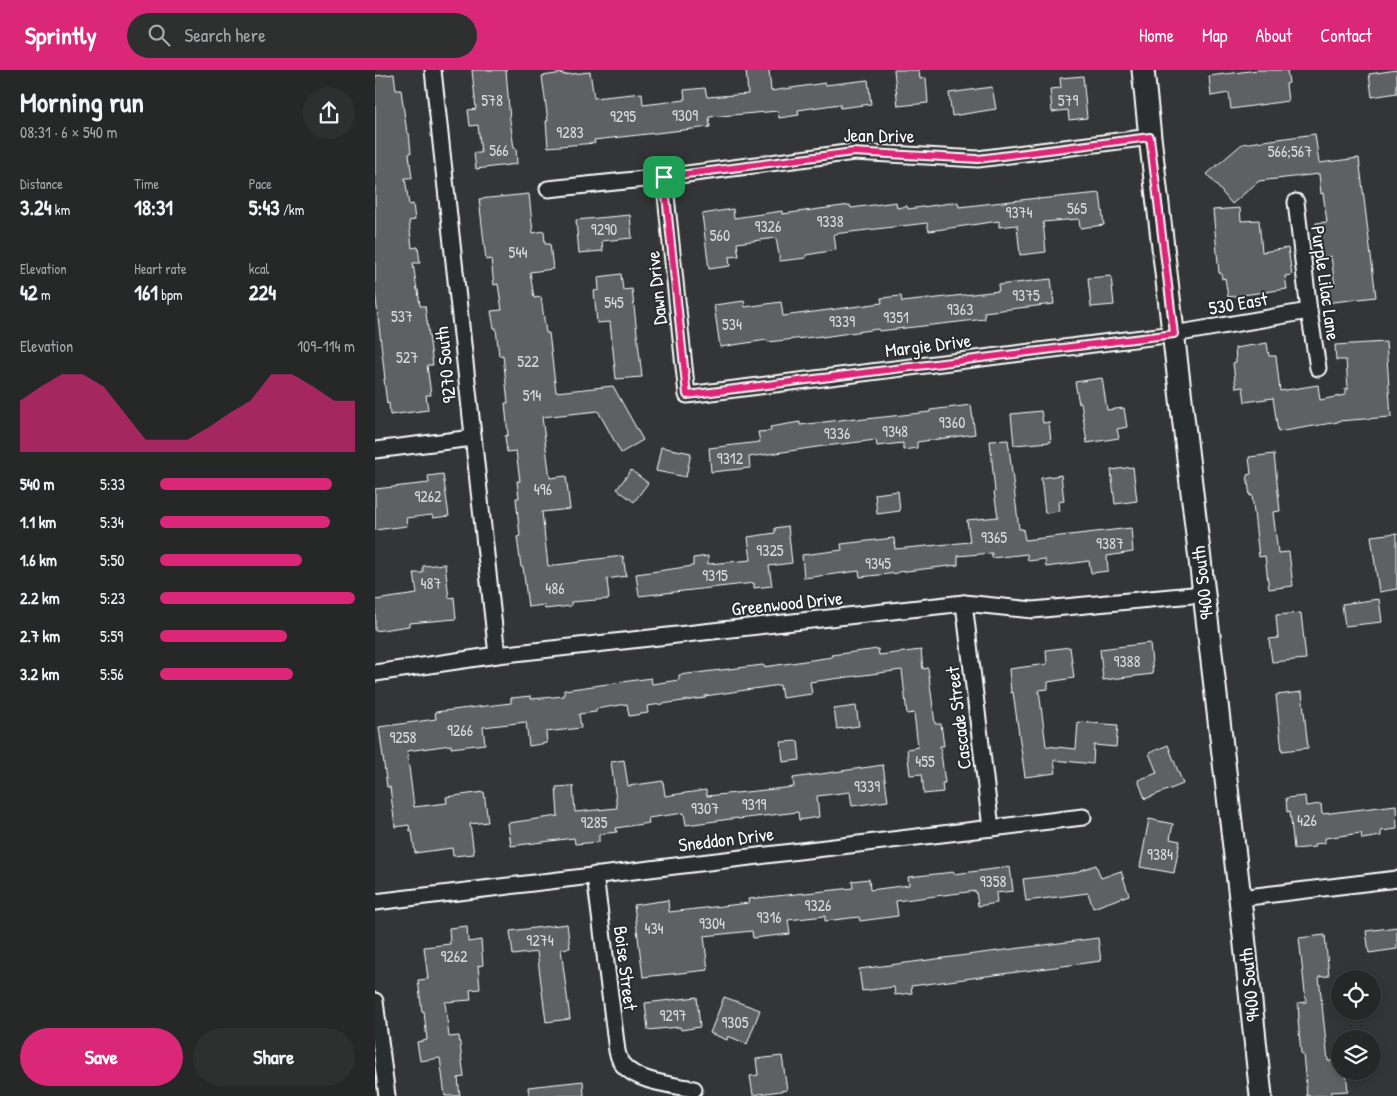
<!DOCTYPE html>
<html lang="en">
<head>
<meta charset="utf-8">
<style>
  body { margin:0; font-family:"Patrick Hand",sans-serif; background:#2e3030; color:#f1f3f6; height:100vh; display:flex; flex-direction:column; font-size:19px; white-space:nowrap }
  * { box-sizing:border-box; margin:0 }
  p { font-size:16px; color:#a4a6a8 }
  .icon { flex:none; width:28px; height:28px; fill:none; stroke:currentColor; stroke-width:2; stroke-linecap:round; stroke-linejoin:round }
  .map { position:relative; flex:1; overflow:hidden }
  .panel { display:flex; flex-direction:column; background:#262828; width:375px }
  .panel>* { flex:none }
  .tools { position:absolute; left:956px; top:900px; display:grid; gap:10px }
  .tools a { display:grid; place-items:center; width:50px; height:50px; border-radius:50%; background:#262828; box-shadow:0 2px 8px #0003,0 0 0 1px #424445; font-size:25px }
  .pin { position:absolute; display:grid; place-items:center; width:42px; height:42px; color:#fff; margin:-21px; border-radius:10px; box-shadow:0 2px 8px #0006 }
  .round { display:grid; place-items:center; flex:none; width:52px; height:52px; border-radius:26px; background:#2e3030 }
  .head { display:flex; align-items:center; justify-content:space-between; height:85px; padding:0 20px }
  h1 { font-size:28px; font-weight:700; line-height:38px }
  .metrics { display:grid; grid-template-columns:repeat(3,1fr); gap:8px; height:85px; padding:5px 20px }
  .metrics div { display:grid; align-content:center }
  .metrics b { font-size:21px; font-weight:700 }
  .metrics small { font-size:14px; font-weight:400 }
  .metrics p { font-size:14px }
  .chart { height:140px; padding:10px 20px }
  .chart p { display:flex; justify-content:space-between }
  .chart svg { width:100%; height:90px; margin-top:5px; fill:#db2777; opacity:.7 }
  .cta { display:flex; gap:10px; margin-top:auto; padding:10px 20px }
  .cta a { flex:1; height:58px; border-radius:30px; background:#db2777; color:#fff; font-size:20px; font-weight:700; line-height:58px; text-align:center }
  .cta a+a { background:#2e3030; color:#f1f3f6 }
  ul { padding:0 20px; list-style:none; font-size:16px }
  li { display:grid; grid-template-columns:80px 60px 1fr; align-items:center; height:38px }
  li i { height:12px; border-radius:6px; background:#db2777 }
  header { display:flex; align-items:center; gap:30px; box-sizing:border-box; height:70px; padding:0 25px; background:#db2777; color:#fff }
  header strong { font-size:24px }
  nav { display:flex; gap:28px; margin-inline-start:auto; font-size:18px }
  .search { width:350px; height:45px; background:#2e3030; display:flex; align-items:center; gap:12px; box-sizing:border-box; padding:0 18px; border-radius:28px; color:#a4a6a8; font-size:19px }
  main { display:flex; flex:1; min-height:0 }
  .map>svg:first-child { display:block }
  .building { fill:#5f6162; stroke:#fff }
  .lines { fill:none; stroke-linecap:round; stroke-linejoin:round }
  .street-casing { stroke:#fff; stroke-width:19 }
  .secondary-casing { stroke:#fff; stroke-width:25 }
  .street { stroke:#2a2d2e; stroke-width:15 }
  .secondary { stroke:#2a2d2e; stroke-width:21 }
  .route-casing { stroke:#fff; stroke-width:10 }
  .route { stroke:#db2777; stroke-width:6 }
  .labels { text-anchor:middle; stroke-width:4; stroke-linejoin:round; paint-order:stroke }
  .number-label { font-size:16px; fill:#d7d8d8 }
  .street-label { font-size:19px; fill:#fff; stroke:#2a2d2e }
</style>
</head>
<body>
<header>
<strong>Sprintly</strong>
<div class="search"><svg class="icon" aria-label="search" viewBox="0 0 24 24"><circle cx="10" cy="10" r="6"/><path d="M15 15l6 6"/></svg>Search here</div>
<nav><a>Home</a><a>Map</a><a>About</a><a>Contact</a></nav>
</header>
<main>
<section class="panel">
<div class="head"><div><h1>Morning run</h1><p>08:31 · 6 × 540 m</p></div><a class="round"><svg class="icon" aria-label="share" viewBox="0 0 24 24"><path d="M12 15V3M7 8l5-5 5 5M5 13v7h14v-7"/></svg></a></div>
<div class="metrics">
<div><p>Distance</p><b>3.24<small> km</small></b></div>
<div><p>Time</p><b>18:31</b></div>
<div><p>Pace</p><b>5:43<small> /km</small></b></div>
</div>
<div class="metrics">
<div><p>Elevation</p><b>42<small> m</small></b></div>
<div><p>Heart rate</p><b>161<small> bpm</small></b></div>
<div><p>kcal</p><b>224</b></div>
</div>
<div class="chart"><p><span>Elevation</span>109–114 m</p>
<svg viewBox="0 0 160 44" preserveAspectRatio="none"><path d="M0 44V19L10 12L20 6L30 6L40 12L50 25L60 38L70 38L80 38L90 32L100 25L110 19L120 6L130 6L140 12L150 19L160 19V44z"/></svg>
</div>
<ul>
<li><b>540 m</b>5:33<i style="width:88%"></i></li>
<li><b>1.1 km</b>5:34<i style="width:87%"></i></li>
<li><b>1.6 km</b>5:50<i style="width:73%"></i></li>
<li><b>2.2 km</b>5:23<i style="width:100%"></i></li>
<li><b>2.7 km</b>5:59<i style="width:65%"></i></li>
<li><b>3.2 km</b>5:56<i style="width:68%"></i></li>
</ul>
<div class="cta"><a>Save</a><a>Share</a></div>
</section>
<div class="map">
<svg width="1022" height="1026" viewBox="0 0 1022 1026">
  <rect width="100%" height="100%" fill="#333536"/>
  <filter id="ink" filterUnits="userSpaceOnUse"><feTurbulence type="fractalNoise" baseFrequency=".02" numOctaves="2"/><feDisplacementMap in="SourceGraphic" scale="10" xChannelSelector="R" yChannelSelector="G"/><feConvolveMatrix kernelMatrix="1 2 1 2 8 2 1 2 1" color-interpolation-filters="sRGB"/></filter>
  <g filter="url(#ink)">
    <!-- building -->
    <g class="building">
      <path d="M97,0H131L135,51L139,78H141L142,94L101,99L99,83H106L103,55L95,56L93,40L101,39Z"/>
      <path d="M371,0H394L396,21L450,13V15L493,10L496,34L465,38V34L423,40L424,45L404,48L403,41L334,47L335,57L219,70L220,73L173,77L171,51H173L167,6L188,3V5L215,2L219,28L267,23L268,35L310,30L309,20L330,18L332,27L373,24Z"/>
      <path d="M519,0H544L545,9L551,8L553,33L523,36Z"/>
      <path d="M883,0H912L914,13L911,14L913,31L856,39L854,23L836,26L834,6Z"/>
      <path d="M1022,0V23L997,27L994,4Z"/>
      <path d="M19,4L21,20H26L32,63H34L36,83L34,84L37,108H30L34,135L38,134L40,150L34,151L37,178L43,177L45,193H38L42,220H43L45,236H50L58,295H52L56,325H51L53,340L15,345L14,333L12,334L9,309H10L0,220V6Z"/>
      <path d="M708,6L712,48L694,50L693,40L677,42L675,19L686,18L685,8Z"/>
      <path d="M617,17L621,39L577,46L574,23Z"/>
      <path d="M940,64L944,93L984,88L1001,227L950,233L948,217L960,216L956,186L946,188L941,153L952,152L948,123L946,124L944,104L884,111L857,134L832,104L867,74Z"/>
      <path d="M725,123L729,155L705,158L704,149L668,152L671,182L645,185L642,155L624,157V151L554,161L552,153L459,164L461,180L431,185V188L405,191L401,168L362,173L364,186L354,187L355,196L334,199L327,144L358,139L359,148L407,141V144L475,135L476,138L521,132L522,138L532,136L533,139L583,132L584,137L663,128V129Z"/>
      <path d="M154,124L158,163L169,161L170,174H175L178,199L155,202L159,228L166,227L171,263H174L181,322L238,316L268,370L246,383L223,341L167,347L175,408L191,406L195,439L167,442L173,496L205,492V491L248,486L251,506L232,509L234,529L196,532V536L170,539L169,535L153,537L148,497H146L142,467L145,466L141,428H144L142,411H145L141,381L132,382L130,366L133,365L130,333H133L128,285L124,286L121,258H119L116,241L127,240L123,214L119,215L116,189L111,190L104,129Z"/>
      <path d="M865,138L866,151L884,150L887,182L913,178L917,205L910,206L912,219L853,227L850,208L847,209L846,203H844L838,140Z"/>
      <path d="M255,145L257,168L227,171L228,181L204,183L201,150Z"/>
      <path d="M246,204L248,220L257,219L267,307L241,309L235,252L222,253L219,221L224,220L223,207Z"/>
      <path d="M736,206L739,235L716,237L713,208Z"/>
      <path d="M676,209L679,234L609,242L610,249L504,261L503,259L447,267V266L393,272L392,270L345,277L339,235L369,231L370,237L406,232L408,246L507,233L506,228L526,226L527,232L624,221L623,215Z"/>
      <path d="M1011,272L1016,347L963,351V352L903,362L898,328L870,332L868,317L861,318L858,293L861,292L860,278L892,273L894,286H901L905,321L943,315L945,330L970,325V319H973L971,290H961L960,275Z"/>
      <path d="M727,308L732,340L749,338L752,357L742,359L744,368L712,373L706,333L704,334L700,312Z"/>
      <path d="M596,335L600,364L542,372V378L528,380V373L502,376L501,370L442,377L374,387L375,398L336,402L334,378L385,372L383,362L396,361L395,357L425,352V355L481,348V350L555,342V340Z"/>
      <path d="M666,341L668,353L674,352L676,372L639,375L636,344Z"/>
      <path d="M633,370L644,459H648L650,470L756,458L758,482L732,486L733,501L716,503L714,491L671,497L670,489L653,491L652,484L617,488V483L583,486V495L523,502V503L485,507L484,501L429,508L427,485L467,480L466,474L519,468L520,479L595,472L592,450L623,447L619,422H620L615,371Z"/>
      <path d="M286,377L316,383L311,407L281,401Z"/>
      <path d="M899,384L905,441L898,442L903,483L914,482L918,516L894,519L890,486L884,487L877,425L875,426L872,405L876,404L874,387Z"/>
      <path d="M758,397L762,431L740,434L736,400Z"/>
      <path d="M256,400L273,413L259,432L242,419Z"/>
      <path d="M68,404L74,446L58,448L57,445L31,448L32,456L0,460V419L54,413L53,406Z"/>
      <path d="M686,405L689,431L683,432L684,441L670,443L666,408Z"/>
      <path d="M523,421L525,441L502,444L500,424Z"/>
      <path d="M413,456L417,493L394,496L397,516L379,518V513L264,526L261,504L318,496V488L333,486V494L376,490L373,467L400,463V458Z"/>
      <path d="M1022,463V519L1004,522L996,466Z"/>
      <path d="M70,494L74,528L79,527L81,549L34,553V556L0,561V530L42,524L39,503H48V496Z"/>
      <path d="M1004,529L1007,552L970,556L967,534Z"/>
      <path d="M926,543L931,589L897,592L894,569L903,568L901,545Z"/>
      <path d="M775,573L778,604L728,610L725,579Z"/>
      <path d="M695,577L699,608L673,612V619L664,620L671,676L701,679L703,652L743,655L741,677L719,675L718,694L679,690L681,703L650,707L638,622L636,623L634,599L672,594L671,580Z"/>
      <path d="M503,579L504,585L546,580L548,599L553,598L560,654H566L569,676H565L570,713H567L568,722L549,724L547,704L535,705L532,679L543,677L539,643L532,644L527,600L435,612L437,624L407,628L405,615L330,626V628L272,636L273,643L254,646L252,634L221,639V642L204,644L206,658L171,662L172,673L154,676L151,652L108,657L110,674L76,678V675L32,681L39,737L72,733L71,727L109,722L113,752L95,754L99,784L78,786L77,778L40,783L37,761H35L34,755L20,757L15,717H12L4,657L61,649L60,642L136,633V628L156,626V629L189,626V620L276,608L277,614L304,610V605L388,595L389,597L457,587L456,585Z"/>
      <path d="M927,622L933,678L907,681L901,625Z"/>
      <path d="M481,636L484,656L462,659L459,639Z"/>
      <path d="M423,671L425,690L408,692L406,672Z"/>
      <path d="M793,675L808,714L770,729L763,710L782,703L774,683Z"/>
      <path d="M249,690L253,716L288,711L290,726L331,720L332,726L419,717L418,708L508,695L513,731L477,736L475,722L442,726L444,747L424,750L423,742L363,749V748L311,755L309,743L273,748L274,753L241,758L242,762L224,764V772L200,774L199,768L136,776L133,753L183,746L181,717L198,716L200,742L242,738L236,692Z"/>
      <path d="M930,726L931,736L946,734L947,744L1021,735L1022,759L1006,761V766L987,769L986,763L950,768V773L939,774L940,777L919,779L915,741L912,742L911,728Z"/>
      <path d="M774,749L798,754L795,769L805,771L799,803L765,797Z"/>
      <path d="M721,795L726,808L746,801L754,825L718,838L713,823L651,831L648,809L698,803Z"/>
      <path d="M635,797L638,821L621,823L622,833L603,836L601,821L521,831L523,846L485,851L484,847L450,851V846L413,850L415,864L378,868L377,861L329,866L333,900L268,907L259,835L293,830L294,842L374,833L373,829L478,818L477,811L494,809L495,820L534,815L533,807L579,802V804Z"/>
      <path d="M192,854L195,878L186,879L195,949L171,952L162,882L138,885L135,861Z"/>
      <path d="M92,856L93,872L106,870L108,895L103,896L105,919L95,920L96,930L70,932L74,967L84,966L89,1007L83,1008L85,1026H70L65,988L45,991L42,972L52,970L49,941L47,942L43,910L53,909L49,877L75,874L74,858Z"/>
      <path d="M1022,857V879L994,883L991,861Z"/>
      <path d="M950,865L954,906L944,907L953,991L965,990V1001H971L973,1021L956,1022V1026H932L928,984H926L923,949H924L923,933L931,932L924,868Z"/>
      <path d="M723,868L726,891L536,916L537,923L520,925L519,917L487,921L484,899Z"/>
      <path d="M322,927L325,957L306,960L305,957L273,960L270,933Z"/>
      <path d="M349,927L385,940L372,974L353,966L352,970L335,963Z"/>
      <path d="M407,986L412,1020L378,1025L375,1006L383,1005L381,989Z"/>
      <path d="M208,1011L209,1026H154L153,1017Z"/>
    </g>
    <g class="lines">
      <!-- street casing -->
      <g class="street-casing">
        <g id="street">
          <path d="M58,0L122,585"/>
          <path d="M289,107L312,325L799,264L934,241"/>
          <path d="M173,119L289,107L479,82L603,89L775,67"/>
          <path d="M921,132L934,241L943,298"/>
          <path d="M0,380L98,368"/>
          <path d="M589,533L616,758"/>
          <path d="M0,603L122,585L589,533L658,540L828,524"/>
          <path d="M220,805L242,981C243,985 245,992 248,995C262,1012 298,1015 319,1019"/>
          <path d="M865,828L1022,809"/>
          <path d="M0,832L708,747"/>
          <path d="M0,931L12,1026"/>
        </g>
      </g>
      <!-- secondary casing -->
      <g class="secondary-casing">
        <path id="secondary" d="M768,0L775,67L865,828L886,1026"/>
      </g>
      <!-- street -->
      <use href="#street" class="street"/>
      <!-- secondary -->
      <use href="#secondary" class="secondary"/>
    </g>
  </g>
  <g class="lines" filter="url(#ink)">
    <!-- route casing -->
    <g class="route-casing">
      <path id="route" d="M775,67L799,264L312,325L289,107L478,82L603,89Z"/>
    </g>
    <!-- route -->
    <use href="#route" class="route"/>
  </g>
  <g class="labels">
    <!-- number labels -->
    <g class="number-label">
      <text x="117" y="36">578</text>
      <text x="693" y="36">579</text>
      <text x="310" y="51">9309</text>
      <text x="248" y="52">9295</text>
      <text x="195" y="68">9283</text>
      <text x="124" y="86">566</text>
      <text x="915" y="87">566;567</text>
      <text x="702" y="144">565</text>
      <text x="644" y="148">9374</text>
      <text x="455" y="157">9338</text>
      <text x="393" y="162">9326</text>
      <text x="229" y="165">9290</text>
      <text x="345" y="171">560</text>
      <text x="143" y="188">544</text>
      <text x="651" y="231">9375</text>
      <text x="239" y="238">545</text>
      <text x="585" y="245">9363</text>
      <text x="27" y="252">537</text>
      <text x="521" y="253">9351</text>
      <text x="467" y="257">9339</text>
      <text x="357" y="260">534</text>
      <text x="32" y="293">527</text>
      <text x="153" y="297">522</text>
      <text x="157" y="331">514</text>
      <text x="577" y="358">9360</text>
      <text x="520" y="367">9348</text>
      <text x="462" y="369">9336</text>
      <text x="355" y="394">9312</text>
      <text x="168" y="425">496</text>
      <text x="53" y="432">9262</text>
      <text x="619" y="473">9365</text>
      <text x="735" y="479">9387</text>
      <text x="395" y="486">9325</text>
      <text x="503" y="499">9345</text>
      <text x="340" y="511">9315</text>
      <text x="56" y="519">487</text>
      <text x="180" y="524">486</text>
      <text x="752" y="597">9388</text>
      <text x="85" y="666">9266</text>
      <text x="28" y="673">9258</text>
      <text x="550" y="697">455</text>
      <text x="492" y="722">9339</text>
      <text x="379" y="740">9319</text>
      <text x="330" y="744">9307</text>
      <text x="932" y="756">426</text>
      <text x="219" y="758">9285</text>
      <text x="785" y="790">9384</text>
      <text x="618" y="817">9358</text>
      <text x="443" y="841">9326</text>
      <text x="394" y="853">9316</text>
      <text x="337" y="859">9304</text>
      <text x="279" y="864">434</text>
      <text x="165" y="876">9274</text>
      <text x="79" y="892">9262</text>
      <text x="298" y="951">9297</text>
      <text x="360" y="958">9305</text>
    </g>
    <!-- street labels -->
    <g class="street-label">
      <text transform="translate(504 65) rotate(1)" y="7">Jean Drive</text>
      <text transform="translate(951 213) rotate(82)" y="7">Purple Lilac Lane</text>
      <text transform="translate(281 218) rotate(-96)" y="7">Dawn Drive</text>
      <text transform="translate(863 233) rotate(-10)" y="7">530 East</text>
      <text transform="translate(553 275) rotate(-7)" y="7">Margie Drive</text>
      <text transform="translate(70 295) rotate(-96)" y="7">9270 South</text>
      <text transform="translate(827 513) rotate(-97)" y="7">9400 South</text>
      <text transform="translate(412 533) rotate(-6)" y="7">Greenwood Drive</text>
      <text transform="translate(583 648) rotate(-97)" y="7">Cascade Street</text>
      <text transform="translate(351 769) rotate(-7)" y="7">Sneddon Drive</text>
      <text transform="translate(251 898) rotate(83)" y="7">Boise Street</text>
      <text transform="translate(874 915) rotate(-96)" y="7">9400 South</text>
    </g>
  </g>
</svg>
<div class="tools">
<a><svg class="icon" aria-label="locate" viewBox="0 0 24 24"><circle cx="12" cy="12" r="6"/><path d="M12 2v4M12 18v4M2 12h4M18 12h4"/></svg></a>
<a><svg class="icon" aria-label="layers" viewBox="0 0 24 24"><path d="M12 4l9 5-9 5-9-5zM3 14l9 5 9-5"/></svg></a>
</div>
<div class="pin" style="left:289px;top:107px;background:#1e9e55"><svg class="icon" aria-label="arrive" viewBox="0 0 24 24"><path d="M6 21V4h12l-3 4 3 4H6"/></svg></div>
</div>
</main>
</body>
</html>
